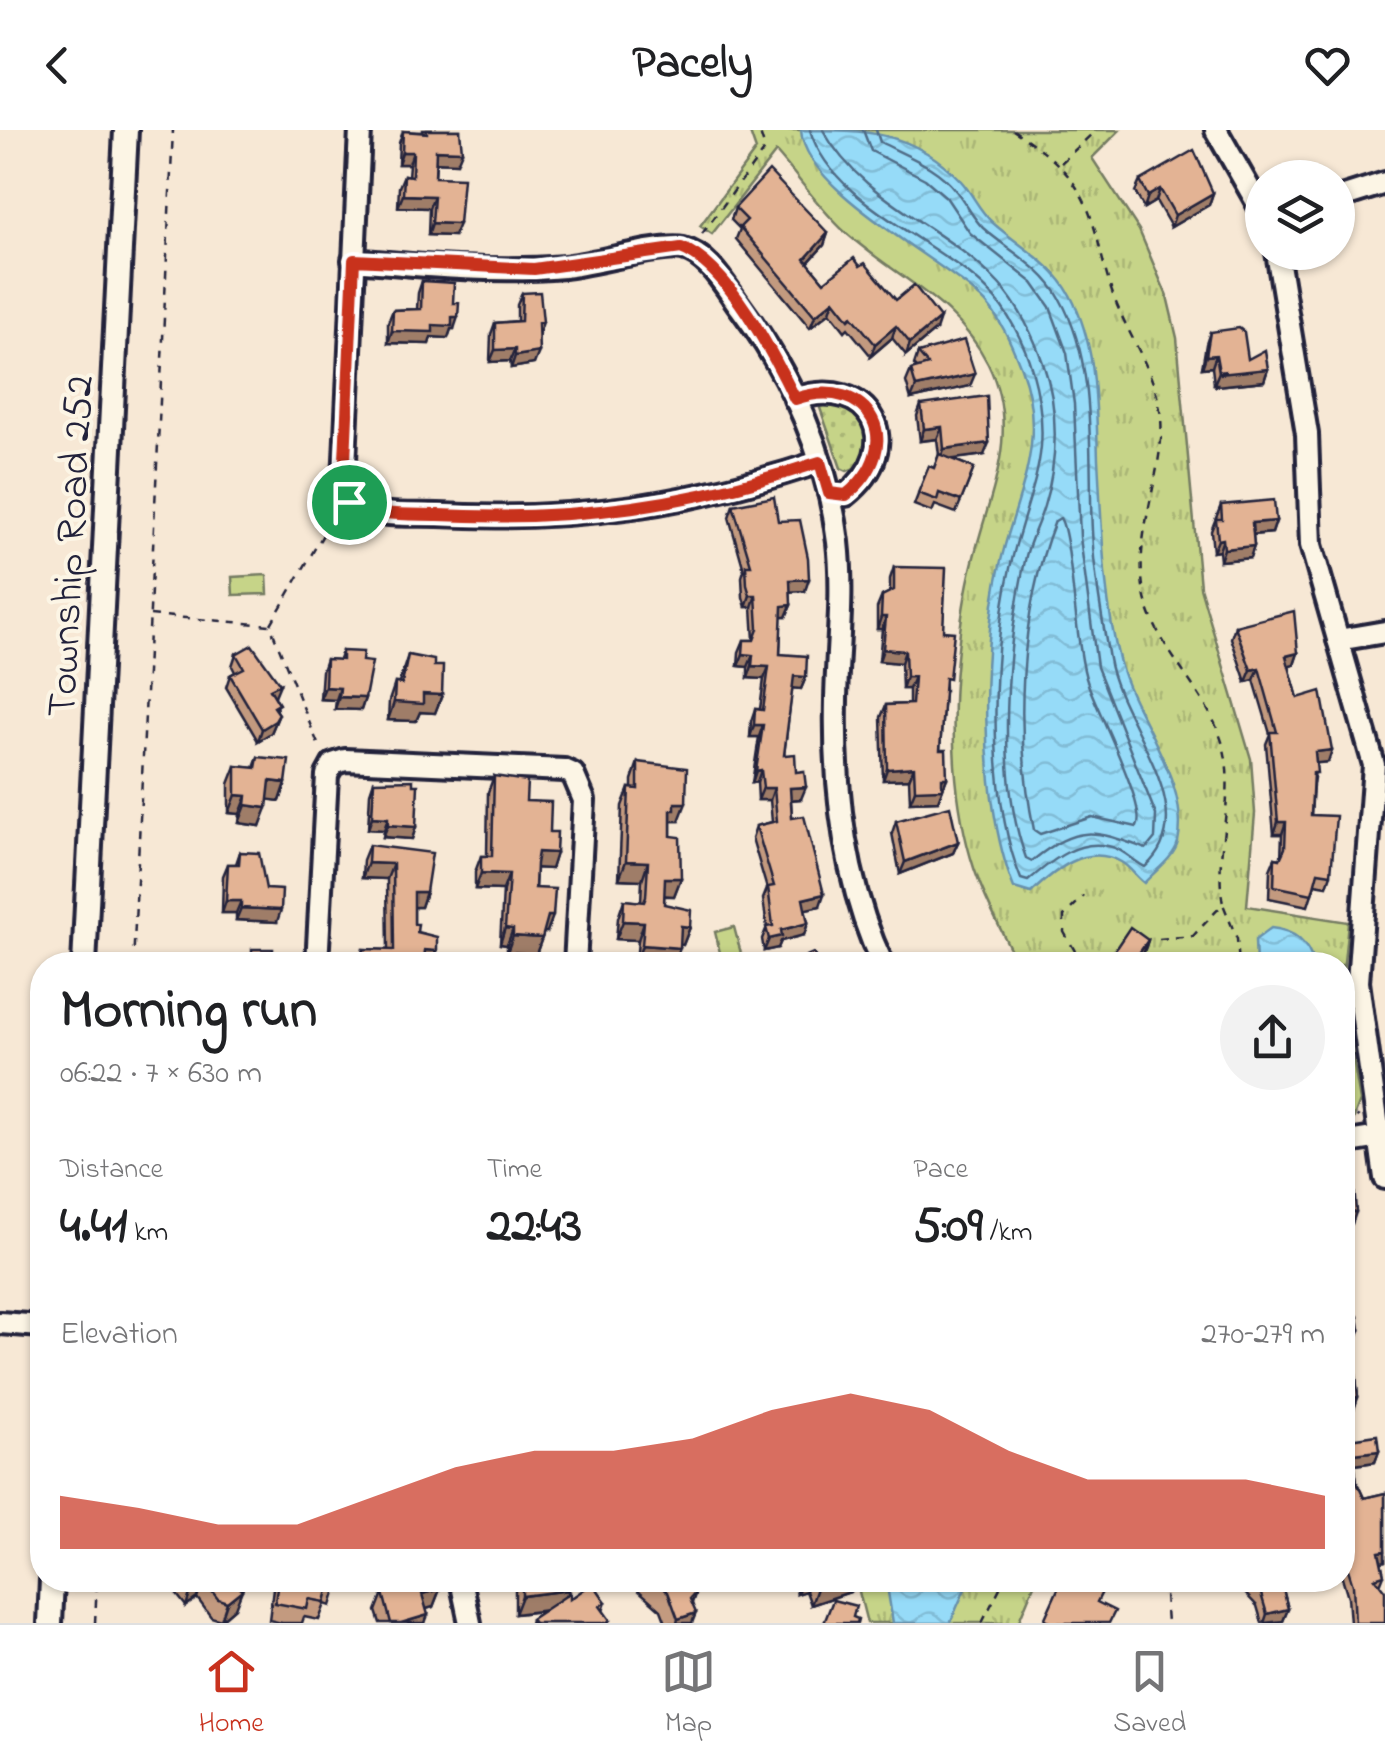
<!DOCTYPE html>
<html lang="en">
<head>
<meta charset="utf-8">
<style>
  body { margin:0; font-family:"Indie Flower",sans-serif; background:#f2f2f2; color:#202124; height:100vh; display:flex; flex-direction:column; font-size:38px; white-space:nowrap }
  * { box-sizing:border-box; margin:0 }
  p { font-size:32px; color:#757577 }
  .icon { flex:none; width:55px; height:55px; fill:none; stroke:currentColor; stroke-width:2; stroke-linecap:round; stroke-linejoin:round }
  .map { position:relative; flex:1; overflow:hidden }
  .panel { position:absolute; left:30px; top:822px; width:1325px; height:640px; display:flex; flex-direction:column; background:#fff; border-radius:40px; box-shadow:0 2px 8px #0004 }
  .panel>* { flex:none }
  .tools { position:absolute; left:1245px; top:30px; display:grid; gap:20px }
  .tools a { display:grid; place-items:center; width:110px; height:110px; border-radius:50%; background:#fff; box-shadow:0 2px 8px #0004; font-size:50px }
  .pin { position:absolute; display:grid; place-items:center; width:85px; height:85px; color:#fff; margin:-42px; border:5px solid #fff; border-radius:50%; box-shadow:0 2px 10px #0007 }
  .round { display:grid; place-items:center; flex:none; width:105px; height:105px; border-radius:52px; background:#f2f2f2 }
  .headline { display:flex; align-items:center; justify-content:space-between; height:170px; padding:0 30px }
  h1 { font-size:55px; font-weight:800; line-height:75px }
  .figures { display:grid; grid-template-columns:repeat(3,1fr); gap:15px; height:170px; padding:10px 30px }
  .figures div { display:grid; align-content:center }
  .figures b { font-size:50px; font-weight:800 }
  .figures small { font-size:28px; font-weight:400 }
  .figures p { font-size:28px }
  .chart { height:280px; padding:20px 30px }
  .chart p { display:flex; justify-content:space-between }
  .chart svg { width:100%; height:180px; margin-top:10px; fill:#c8321e; opacity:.7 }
  header { display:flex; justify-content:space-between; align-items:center; height:130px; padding:0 30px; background:#fff; font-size:45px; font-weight:800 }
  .menu { display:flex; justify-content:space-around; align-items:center; height:140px; border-top:2px solid #e0e0e0; background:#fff; font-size:28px; color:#757577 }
  .menu a { display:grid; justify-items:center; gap:5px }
  .menu .selected { color:#c8321e }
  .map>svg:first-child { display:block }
  .grass { fill:url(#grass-dots); stroke:#747b62; stroke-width:2.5 }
  .park { fill:url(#park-tufts); stroke:#747b62; stroke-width:2.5 }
  .pitch { fill:#c6d488; stroke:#747b62; stroke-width:2.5 }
  .water { fill:url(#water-waves); stroke:#6891ac; stroke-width:2.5 }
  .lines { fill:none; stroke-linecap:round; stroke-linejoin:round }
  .shore { stroke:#506c87; stroke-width:2.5 }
  .minor-casing { stroke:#22223b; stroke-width:28 }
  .tertiary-casing { stroke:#22223b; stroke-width:30 }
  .path { stroke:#22223b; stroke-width:2.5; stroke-dasharray:8 8; stroke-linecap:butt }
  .minor { stroke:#fcf5e5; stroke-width:20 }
  .tertiary { stroke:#fcf5e5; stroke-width:22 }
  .wall { fill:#c39a7f; stroke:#22223b; stroke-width:2.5 }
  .shaded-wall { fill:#9f7d68; stroke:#22223b; stroke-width:2.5 }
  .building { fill:#e3b394; stroke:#22223b; stroke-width:2.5 }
  .route-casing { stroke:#fff; stroke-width:20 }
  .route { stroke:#c8321e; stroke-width:12 }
  .labels { text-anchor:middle; stroke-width:8; stroke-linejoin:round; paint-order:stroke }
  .street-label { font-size:42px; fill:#22223b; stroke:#fcf5e5 }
</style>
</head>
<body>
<header><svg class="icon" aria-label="back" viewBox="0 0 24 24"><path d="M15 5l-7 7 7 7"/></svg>Pacely<svg class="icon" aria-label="heart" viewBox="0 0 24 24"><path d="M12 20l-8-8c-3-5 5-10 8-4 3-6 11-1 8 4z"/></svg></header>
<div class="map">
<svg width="1385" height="1493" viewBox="0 0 1385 1493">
  <defs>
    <pattern id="grass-dots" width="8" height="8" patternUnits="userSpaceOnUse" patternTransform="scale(2.5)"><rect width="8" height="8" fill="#c6d488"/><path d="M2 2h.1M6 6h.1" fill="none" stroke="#aab676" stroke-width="1.8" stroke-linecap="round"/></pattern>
    <pattern id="park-tufts" width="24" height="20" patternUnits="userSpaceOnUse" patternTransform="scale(2.5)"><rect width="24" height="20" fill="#c6d488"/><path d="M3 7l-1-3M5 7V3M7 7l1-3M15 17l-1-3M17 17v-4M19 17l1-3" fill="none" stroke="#aab676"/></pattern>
    <pattern id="water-waves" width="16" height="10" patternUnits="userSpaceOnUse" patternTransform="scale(2.5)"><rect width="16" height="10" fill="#96dbf8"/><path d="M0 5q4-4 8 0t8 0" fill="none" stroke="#81bcd6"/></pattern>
  </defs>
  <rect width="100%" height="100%" fill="#f7e8d5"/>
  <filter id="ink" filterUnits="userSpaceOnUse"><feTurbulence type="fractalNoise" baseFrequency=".01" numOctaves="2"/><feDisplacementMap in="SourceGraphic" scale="20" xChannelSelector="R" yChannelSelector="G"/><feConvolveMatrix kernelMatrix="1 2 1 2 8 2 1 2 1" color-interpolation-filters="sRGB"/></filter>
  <g filter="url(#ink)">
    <!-- grass -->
    <path class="grass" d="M850,273C867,293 881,329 847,341L841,338L820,278L821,274Z"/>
    <!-- park -->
    <g class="park">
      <path d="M749,0H1120L1092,28L1139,100L1167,166L1177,208L1200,457L1251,629L1255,683L1247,776L1348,792L1343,842L1342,835H1018C1003,803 985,771 974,738C953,674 950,596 957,528C960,497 965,462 973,431C989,364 1022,303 988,234C956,170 896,148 845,102C820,79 799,48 776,22L712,104L700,96L756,20Z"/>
      <path d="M1342,861L1360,971L1352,993L1343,995Z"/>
      <path d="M856,1450H1036L1018,1493H867Z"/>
    </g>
    <!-- pitch -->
    <g class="pitch">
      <path d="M267,445L268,464L233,465L232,447Z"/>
      <path d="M734,797L744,835H723L715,802Z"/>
    </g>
    <!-- water -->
    <g class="water">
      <path d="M801,0C865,0 913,0 961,51C973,64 979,81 993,93C1020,117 1053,133 1070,165C1097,215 1096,274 1098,329C1102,396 1103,469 1120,533C1135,589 1191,652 1178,712C1174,728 1155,741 1144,753C1135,746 1130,737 1121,732C1086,713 1055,740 1031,763L1014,758C978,669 979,507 1005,415C1023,353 1046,304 1021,238C1012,215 999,184 980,167C938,127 804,60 801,0Z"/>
      <path d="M1271,798C1294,800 1308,812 1314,835H1256L1255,810Z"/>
      <path d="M886,1450H969L950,1493H893Z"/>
    </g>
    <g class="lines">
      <!-- shore -->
      <g class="shore">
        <path d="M810,0C832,74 937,109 988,161C1008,180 1025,215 1032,240C1054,318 1034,348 1015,418C990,508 986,663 1021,749L1028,751C1051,731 1079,707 1112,717C1126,721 1134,732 1145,737C1207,682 1119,593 1109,529C1102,487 1094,443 1092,401C1088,327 1098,236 1060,169C1043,137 1009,121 983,98C972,87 966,73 956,61C937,36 907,26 880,12L876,0"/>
        <path d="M823,0C863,73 945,95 999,154C1018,174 1034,207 1043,233C1059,278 1058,331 1044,376C1039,393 1030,409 1026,426C1007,511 995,645 1026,728L1032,731C1079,693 1095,700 1146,719L1155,708L1156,685L1097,537L1080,407L1074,274L1067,223L1050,177L1033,153L970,103L946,67L925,49L871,21L863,0"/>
        <path d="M1060,388C1072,405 1075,521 1088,554C1097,580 1148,679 1137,697L1092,687L1040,704L1034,700C1014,603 1019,483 1055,391Z"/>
      </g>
      <!-- minor casing -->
      <g class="minor-casing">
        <g id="minor">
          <path d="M360,0L344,352L349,373C375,388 409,384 438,385C576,392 689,375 820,332"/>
          <path d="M1216,0L1262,81"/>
          <path d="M1338,68L1385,53"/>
          <path d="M1277,122L1307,304L1311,415L1374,635L1358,852L1385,1048"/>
          <path d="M353,130C423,136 495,143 564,137C594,134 661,114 683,119C709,125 726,158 741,178C791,245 828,328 838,412C844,466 837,517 836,570C834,661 844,753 883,835"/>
          <path d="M795,269C871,243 908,316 846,365L829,363"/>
          <path d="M1338,510L1385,502"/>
          <path d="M317,835L327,645L333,634L345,630L564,640L573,644L584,670L575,835"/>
          <path d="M1342,1013L1380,1007"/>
          <path d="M0,1193L42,1196"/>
          <path d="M461,1450L470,1493"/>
        </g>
      </g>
      <!-- tertiary casing -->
      <g class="tertiary-casing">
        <g id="tertiary">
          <path d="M84,835L126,0"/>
          <path d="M50,1493L52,1450"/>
        </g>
      </g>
      <!-- path -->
      <g class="path">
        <path d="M1013,0C1036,16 1059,31 1075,55C1097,87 1099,125 1112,162C1130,214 1166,252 1161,310C1156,364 1133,413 1145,468C1158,522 1208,562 1223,615C1237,667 1213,722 1223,774"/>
        <path d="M1061,33L1096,0"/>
        <path d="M702,104L765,19L759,0"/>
        <path d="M150,485L270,495L318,614"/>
        <path d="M271,494L335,384"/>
        <path d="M1159,809L1193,806L1223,774L1237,809L1239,835"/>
        <path d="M133,835L173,0"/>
        <path d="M1083,835L1064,802V786L1084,766"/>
        <path d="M1342,979L1359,987"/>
        <path d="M1164,1450L1167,1493"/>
        <path d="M95,1493L97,1450"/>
        <path d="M982,1493L1004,1450"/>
      </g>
      <!-- minor -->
      <use href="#minor" class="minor"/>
      <!-- tertiary -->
      <use href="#tertiary" class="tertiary"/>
    </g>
    <!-- wall -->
    <g class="wall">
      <path d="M423,0H460L457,33L436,32L435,47L454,106L428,105L429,78L398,77L399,57L404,45L408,46L409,34H398L399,13L403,1L423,2Z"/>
      <path d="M1140,51L1213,63L1209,75L1171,97L1156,71L1144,78L1135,62Z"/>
      <path d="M735,78L828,103L824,115L808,133L824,152L860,136L896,170L936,200L906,225L892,208L871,226L848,198L845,201L830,182L810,198L736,109L740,99L731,90Z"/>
      <path d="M422,151L453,173L454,199H451L448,208L431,207L429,214L388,213V192L393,180L417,179L418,163Z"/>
      <path d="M522,163L543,192L539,204L534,234L511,238L510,231L490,232L491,204L495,193L517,191V175Z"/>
      <path d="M1210,202L1248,229L1268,239L1264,251L1216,256L1217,254H1214L1212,237L1202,238L1206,214Z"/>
      <path d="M918,223L970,256L911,269L906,252L911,240L917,238L914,235Z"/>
      <path d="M921,275L984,325L951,329L974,338L956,383L935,375L932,382L914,375L929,336L934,338L939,325L937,309L920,311L917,286Z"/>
      <path d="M733,375L778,391L805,461H790L791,475L786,487H781L780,524L806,547L801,559L792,558L784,625L796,642L801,669L791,670L792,688L820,776L805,779L808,793L804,805L781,811L778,818L764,821L762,809L767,797L763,769L767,759L752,708L756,696L772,692L770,670H758L757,652L752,653L759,607H750L751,591L755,579H760L764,549L748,548V537L738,536L739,522L744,510H754L752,477H746L743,467L742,447L744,440L729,387Z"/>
      <path d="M1221,375L1276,391L1272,403L1253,405L1254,416L1250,428L1220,431L1219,421L1213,422L1211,401Z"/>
      <path d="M894,437L943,501L945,561H944L940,620L947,648L938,671L910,672L909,649L883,650L881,587L886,575L909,574V559H902L901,533L879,531L882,499H877V478L882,466L890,462V449Z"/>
      <path d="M1235,496L1298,523L1294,535L1289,536L1298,568L1328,632L1316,633L1313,655L1311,685L1331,744L1327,756L1315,754L1308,776L1269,768L1270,740L1275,728L1281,729L1282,704H1274L1266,614L1270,604L1254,550L1246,552L1231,508Z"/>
      <path d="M342,521L362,531L365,568L361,580L335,579L336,570L320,569L322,541L326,529L339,530Z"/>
      <path d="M236,524L275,566L277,581L279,584L274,596L271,603L258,611L226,557L230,545L235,542L232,536Z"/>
      <path d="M408,525L434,536L442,565L435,583L420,582L416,591L388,590L389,571L395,553H399Z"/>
      <path d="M258,627L286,653L280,671L268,669L260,696L239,693L240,684L229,683V654L236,636L254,638Z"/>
      <path d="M638,632L679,691H671V706L681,748L674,766H664V774L690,797L683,815L680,814L673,835L636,833L638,810L616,809L618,788L624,770L641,772L642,750L619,749L622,676L629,658H632V650Z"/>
      <path d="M494,646L526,671L550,702L556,723L551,739L536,738L535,758L547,802H544L536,824L507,822V815L500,814L503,760L475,759V742L481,726H487L488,662Z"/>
      <path d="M374,651L416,697L412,709L383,707L384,700L368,699L370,663Z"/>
      <path d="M896,691L958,712L953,723L900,744L892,703Z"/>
      <path d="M369,715L426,762L421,777H414V794L431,835H358L363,819L388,820L387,749L362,748L363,730Z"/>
      <path d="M240,722L266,759L277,792L236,790V783H222L223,746L228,734H236Z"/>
      <path d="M1148,810L1144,822L1135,835H1108L1112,824Z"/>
      <path d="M1342,1185L1355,1212L1353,1213L1358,1267L1354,1279H1346L1350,1309L1379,1321L1375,1332L1354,1335L1357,1353L1364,1368L1385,1363V1431L1381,1432L1384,1445L1380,1455L1385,1493H1350L1348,1467L1342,1447Z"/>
      <path d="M173,1450H233L235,1478L221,1490L211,1487L197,1468L186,1476L174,1461Z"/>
      <path d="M274,1450H339L331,1476L325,1474L319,1490L304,1487L302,1493H282L269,1490Z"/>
      <path d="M399,1450H436L440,1459L433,1477L426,1479L425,1493H380L376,1481L383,1463L391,1461L394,1452Z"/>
      <path d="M515,1450H569L568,1464L570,1469L606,1472L603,1481L609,1493H530L531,1489L543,1481L515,1484Z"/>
      <path d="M642,1450H694L691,1458L696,1462L692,1473V1493H666L661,1480L638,1460Z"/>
      <path d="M792,1450H854L850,1462L811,1475L806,1461L797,1464Z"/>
      <path d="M1240,1450H1290L1283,1459L1288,1479L1283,1491L1275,1493H1262L1257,1476L1238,1456Z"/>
    </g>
    <!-- shaded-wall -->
    <g class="shaded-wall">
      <path d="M436,20L462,21L457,33L432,32Z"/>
      <path d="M402,22H413L409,34H398Z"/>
      <path d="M1160,59L1156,71L1144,78L1148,66Z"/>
      <path d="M1213,63L1209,75L1171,97L1175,85Z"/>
      <path d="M403,65L434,66L429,78L398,77Z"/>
      <path d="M432,93L459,94L454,106L428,105Z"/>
      <path d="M828,103L824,115L800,141L805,129Z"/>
      <path d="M834,170L830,182L810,198L815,186Z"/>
      <path d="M452,187H458L454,199H451L448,208L431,207L429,214L388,213L392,201L433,195Z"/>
      <path d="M940,188L936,200L906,225L910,213Z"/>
      <path d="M896,196L892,208L871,226L875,214Z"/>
      <path d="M515,219L510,231L490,232L495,220Z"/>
      <path d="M539,222L534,234L511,238L515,226Z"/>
      <path d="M1216,225L1212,237L1202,238L1206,226Z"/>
      <path d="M1268,239L1264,251L1216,256L1217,254H1214L1219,242Z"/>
      <path d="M975,244L970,256L911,269L916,257Z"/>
      <path d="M942,297L937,309L920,311L924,299Z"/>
      <path d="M989,313L984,325L940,331L944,319Z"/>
      <path d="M1276,391L1272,403L1248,405L1252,393Z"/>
      <path d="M1223,409L1219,421L1213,422L1218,410Z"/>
      <path d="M1254,416L1250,428L1220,431L1224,419Z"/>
      <path d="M809,449L805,461L785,462L790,450Z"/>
      <path d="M750,465H756L752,477H746Z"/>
      <path d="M791,475L786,487H777L782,476Z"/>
      <path d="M881,487H886L882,499H877Z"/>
      <path d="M883,519L905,521L901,533L879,531Z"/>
      <path d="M1298,523L1294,535L1282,538L1286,526Z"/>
      <path d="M743,524L753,525L748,537L738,536Z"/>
      <path d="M752,536L769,537L764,549L748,548Z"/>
      <path d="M1259,538L1254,550L1246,552L1251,540Z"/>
      <path d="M794,546L806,547L801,559L789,558Z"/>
      <path d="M906,547H914L909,559H902Z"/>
      <path d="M280,554L275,566L266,571L270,559Z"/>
      <path d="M325,557L340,558L336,570L320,569Z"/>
      <path d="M423,564L442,565L435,583L420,582L416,591L388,590L394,572Z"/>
      <path d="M339,567L365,568L361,580L335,579Z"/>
      <path d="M279,584L271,603L258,611L262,599Z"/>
      <path d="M754,595H763L759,607H750Z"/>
      <path d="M1332,620L1328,632L1310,634L1315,622Z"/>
      <path d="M914,637L909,649L883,650L887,639Z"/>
      <path d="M761,640L757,652L752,653L756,641Z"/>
      <path d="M942,648H947L938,671L910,672L915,660Z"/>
      <path d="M270,651L286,653L280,671L263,669Z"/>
      <path d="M806,657L801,669L785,670L790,658Z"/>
      <path d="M763,658H774L770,670H758Z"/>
      <path d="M236,665L247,666L240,684L229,683Z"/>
      <path d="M675,673H686L679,691H671V680Z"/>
      <path d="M246,675L267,678L260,696L239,693Z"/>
      <path d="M372,687L388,688L384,700L368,699Z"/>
      <path d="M1278,692H1286L1282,704H1274Z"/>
      <path d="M388,695L416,697L412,709L383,707Z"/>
      <path d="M958,712L953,723L900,744L905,732Z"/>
      <path d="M538,722L556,723L551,739L532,738Z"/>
      <path d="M626,731L648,732L642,750L619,749Z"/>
      <path d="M368,733L393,734L387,749L362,748Z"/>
      <path d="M481,743L509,744L503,760L475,759Z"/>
      <path d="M665,748H681L674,766L658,765Z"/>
      <path d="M414,762H426L421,777H409Z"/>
      <path d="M824,764L820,776L798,781L803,769Z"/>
      <path d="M226,771H241L236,783H222Z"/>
      <path d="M241,778L281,780L277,792L236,790Z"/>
      <path d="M548,786H553L547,802H542Z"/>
      <path d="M623,791L644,792L638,810L616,809Z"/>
      <path d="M808,793L804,805L781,811L778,818L764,821L769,809L781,800Z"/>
      <path d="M681,796L690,797L683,815L674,814Z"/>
      <path d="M505,798L513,799L507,815L500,814Z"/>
      <path d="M513,806L542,808L536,824L507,822Z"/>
      <path d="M1148,810L1144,822L1135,835H1131Z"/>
      <path d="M642,815L680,818L673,835L636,833Z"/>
      <path d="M425,820L437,821L431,835H415L417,829Z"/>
      <path d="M1349,1082H1356L1352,1094H1345Z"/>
      <path d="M1342,1140H1351L1347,1152H1342Z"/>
      <path d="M1360,1200L1355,1212L1347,1213L1351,1201Z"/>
      <path d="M1358,1267L1354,1279L1342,1280L1345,1268Z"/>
      <path d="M1379,1321L1375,1332L1348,1336L1353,1324Z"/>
      <path d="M1385,1421V1431L1375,1434L1379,1422Z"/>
      <path d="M203,1450L197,1468L186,1476L192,1458Z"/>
      <path d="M802,1450H810L806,1461L797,1464Z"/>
      <path d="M839,1450H854L850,1462L811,1475L817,1458Z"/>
      <path d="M440,1459L433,1477L416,1482L422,1464Z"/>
      <path d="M242,1460L235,1478L221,1490L227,1472Z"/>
      <path d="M569,1460L563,1478L515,1484L522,1466Z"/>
      <path d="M1288,1479L1283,1491L1264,1493L1267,1484Z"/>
      <path d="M696,1483L692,1493H677L678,1489Z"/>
      <path d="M428,1485L425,1493H401Z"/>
    </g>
    <!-- building -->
    <g class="building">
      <path d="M427,0H460L462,21L436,20L435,47L463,48L459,94L432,93L434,66L403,65L404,45L412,46L413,22H402L403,1L427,3Z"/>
      <path d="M1194,20L1213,63L1175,85L1160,59L1148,66L1140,51Z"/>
      <path d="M769,41L828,103L805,129L824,152L854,128L860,136L865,133L896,170L914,155L940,188L910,213L896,196L875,214L852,186L849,189L834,170L815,186L740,97L747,90L735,78Z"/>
      <path d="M422,151L454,153L453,173H459L458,187H452V196L433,195V202L392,201L393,180L421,179Z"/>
      <path d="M540,162L543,192L538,193L539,222L515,226V219L495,220V193L521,191L522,163Z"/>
      <path d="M1239,198L1244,202L1248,229L1265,220L1268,239L1220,244L1226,241L1219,242L1216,225L1206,226L1210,202Z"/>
      <path d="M964,210L975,244L916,257L911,240L928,235L918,223Z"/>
      <path d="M987,266L989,313L944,319L942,297L924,299L921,275Z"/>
      <path d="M939,324L974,338L961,371L939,363L937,370L918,363L929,336L934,338Z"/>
      <path d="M774,367L778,391L800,390L808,428L809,449L790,450L791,475L782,476L780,524L807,526L806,547L794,546L784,625L795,624L796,642L804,641L806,657L790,658L792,688L804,686L824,764L803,769L808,793L781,800L782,806L769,809L766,797L773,796L768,757L774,756L756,696L777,691L774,658H763L761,640L756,641L763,595H754L755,579L763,580L769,537L752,536L753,525L743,524L744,510H754L758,499L756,465H750L747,455L746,435H751L733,375Z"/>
      <path d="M1274,370L1276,391L1252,393L1254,416L1224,419L1223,409L1218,410L1216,389H1222L1221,375Z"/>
      <path d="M894,437L946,438L943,501L954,502L949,549L945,548L940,620H946L947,648H942V659L915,660L914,637L887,639L886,575L912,574L914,547H906L905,521L883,519L886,487H881L882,466L894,460Z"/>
      <path d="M1294,481L1298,523L1286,526L1298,568L1321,561L1332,620L1315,622L1317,643H1313L1311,685L1336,686L1331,744L1318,742L1312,764L1274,756L1275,728L1280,729L1285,718L1286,692H1278L1270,602H1277L1259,538L1251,540L1235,496Z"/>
      <path d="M252,515L280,554L270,559L279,574L274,577L279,584L275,591L262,599L230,545L244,538L236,524Z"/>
      <path d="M342,521L363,522L362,531L372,532L365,568L339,567L340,558L325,557L326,529L342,530Z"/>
      <path d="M408,525L434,530V536H443L442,565L423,564V574L394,572L395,553L402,554Z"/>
      <path d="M258,627L289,630L286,653L270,651L267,678L246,675L247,666L236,665V636L256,638Z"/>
      <path d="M638,632L687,638L686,673H675V680H671V706L680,707L681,748H665L664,774L691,780L690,797L681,796L680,818L642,815L644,792L623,791L624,770L644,772L646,767L648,732L626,731L629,658L638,659Z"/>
      <path d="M494,646L527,651L526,671L551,672L550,702H557L556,723L538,722L536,734L535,758L555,759L553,786H548L542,808L513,806V799L505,798L509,744L481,743V726H492Z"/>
      <path d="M413,650V655H418L416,697L388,695V688L372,687L374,651Z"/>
      <path d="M950,676L958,712L905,732L896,691Z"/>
      <path d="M369,715L432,723L426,762H414V794H418L417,802L437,807V821L425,820L424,830L417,829V835H363V819L394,820L393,734L368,733Z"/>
      <path d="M240,722L259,723L266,759L282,760L281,780L241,778V771H226L228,734H239Z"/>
      <path d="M1130,797L1148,810L1131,835H1127L1112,824Z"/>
      <path d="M252,819H273V835H241V834H252Z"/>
      <path d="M813,823L820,835H787Z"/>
      <path d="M475,825L518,827L517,835H475Z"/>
      <path d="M1342,1052L1354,1055L1356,1082H1349L1351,1140H1342Z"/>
      <path d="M1342,1185L1358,1186L1360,1200L1351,1201L1358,1267L1345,1268L1350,1309L1377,1305L1379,1321L1353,1324L1357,1353L1364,1368L1385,1363V1421L1379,1422L1384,1445L1375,1448L1385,1461V1493H1355L1353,1455L1342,1420Z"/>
      <path d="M186,1450H203L192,1458Z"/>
      <path d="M203,1450H233L242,1460L227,1472L218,1469Z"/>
      <path d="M278,1450H339L338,1458L329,1456L325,1472L309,1469L307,1479L275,1473Z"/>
      <path d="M402,1450H436L440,1459L422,1464L428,1485L401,1493H391L383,1463L396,1459L394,1452Z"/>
      <path d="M522,1450H569V1460L522,1466Z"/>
      <path d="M654,1450H693L688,1455L696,1462L690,1469L696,1483L678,1489L668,1462Z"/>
      <path d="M815,1450H839L817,1458Z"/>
      <path d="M1062,1450H1108L1097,1472L1115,1481L1109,1493H1051L1044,1490Z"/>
      <path d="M1248,1450H1285L1282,1455L1288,1479L1267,1484L1261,1464Z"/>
      <path d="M593,1453L606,1472L600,1476L610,1490L606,1493H534L531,1489L570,1463V1469Z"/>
      <path d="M833,1470L856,1476L853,1487L858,1489L857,1493H824Z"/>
    </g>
  </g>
  <g class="lines" filter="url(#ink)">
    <!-- route casing -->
    <g class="route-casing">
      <path id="route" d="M681,118C728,135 774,226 795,269C871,243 908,316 846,365L829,363L820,332C689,375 576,392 438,385C409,384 375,387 349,372L344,352L354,130L534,139Z"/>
    </g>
    <!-- route -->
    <use href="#route" class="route"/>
  </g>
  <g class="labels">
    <!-- street labels -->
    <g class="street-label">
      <text transform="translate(68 416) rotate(-87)" y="15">Township Road 252</text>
    </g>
  </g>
</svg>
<div class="tools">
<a><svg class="icon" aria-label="layers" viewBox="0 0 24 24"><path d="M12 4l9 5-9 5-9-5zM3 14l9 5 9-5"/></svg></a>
</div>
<div class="pin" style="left:349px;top:372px;background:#1e9e55"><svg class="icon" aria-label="arrive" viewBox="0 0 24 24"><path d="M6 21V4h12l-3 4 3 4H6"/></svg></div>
<section class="panel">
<div class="headline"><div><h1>Morning run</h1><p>06:22 · 7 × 630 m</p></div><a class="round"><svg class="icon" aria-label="share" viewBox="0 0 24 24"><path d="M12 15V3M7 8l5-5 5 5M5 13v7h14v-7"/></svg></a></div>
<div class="figures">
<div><p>Distance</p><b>4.41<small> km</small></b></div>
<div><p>Time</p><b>22:43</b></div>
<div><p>Pace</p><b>5:09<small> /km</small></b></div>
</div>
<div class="chart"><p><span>Elevation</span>270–279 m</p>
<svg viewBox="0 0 160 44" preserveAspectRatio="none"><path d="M0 44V31L10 34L20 38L30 38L40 31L50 24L60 20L70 20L80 17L90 10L100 6L110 10L120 20L130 27L140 27L150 27L160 31V44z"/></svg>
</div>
</section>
</div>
<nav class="menu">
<a class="selected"><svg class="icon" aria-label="home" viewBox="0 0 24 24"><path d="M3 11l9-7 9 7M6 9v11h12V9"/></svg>Home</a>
<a><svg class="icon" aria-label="map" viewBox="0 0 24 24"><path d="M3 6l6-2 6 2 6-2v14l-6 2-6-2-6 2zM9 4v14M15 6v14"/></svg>Map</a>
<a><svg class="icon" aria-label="saved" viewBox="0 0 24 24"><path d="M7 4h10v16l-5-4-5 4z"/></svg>Saved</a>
</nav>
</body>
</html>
